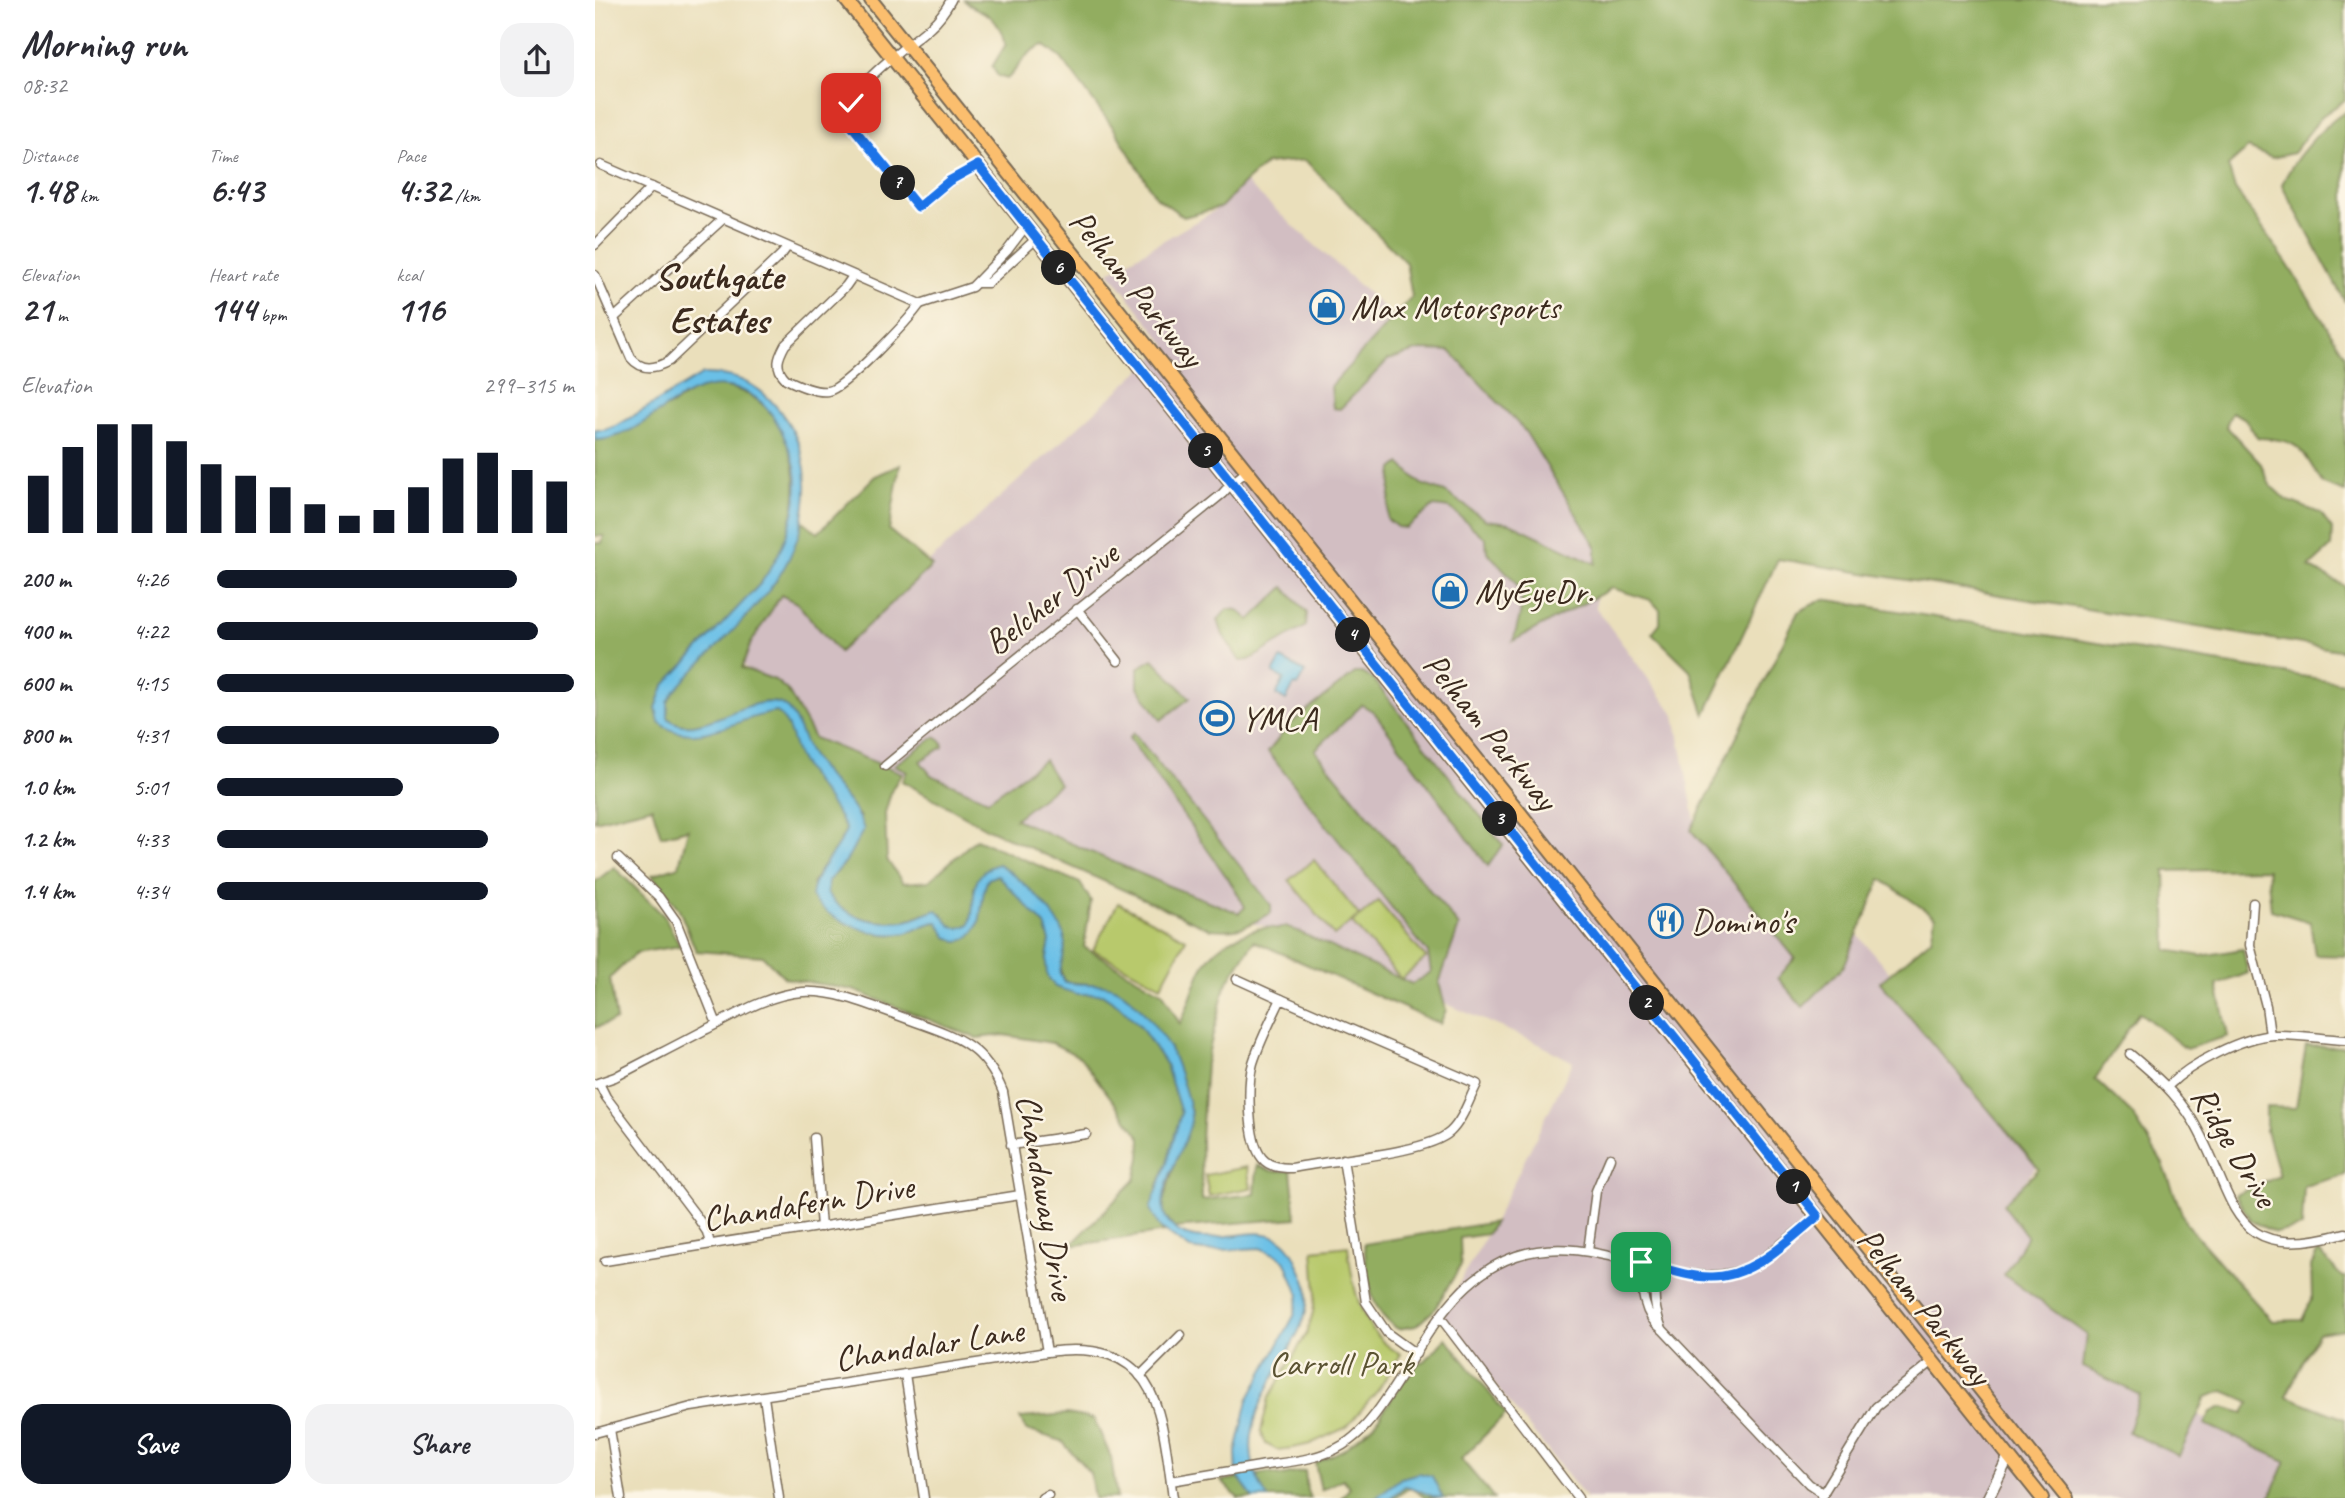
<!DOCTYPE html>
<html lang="en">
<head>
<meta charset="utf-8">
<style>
  body { margin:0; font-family:Caveat,sans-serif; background:#f2f2f3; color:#2b2b33; height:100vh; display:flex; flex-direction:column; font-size:26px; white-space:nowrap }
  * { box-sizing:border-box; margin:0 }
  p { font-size:23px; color:#7c7c81 }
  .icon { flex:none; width:38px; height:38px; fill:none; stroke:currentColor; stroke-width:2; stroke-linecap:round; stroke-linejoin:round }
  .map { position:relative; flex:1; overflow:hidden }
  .drawer { display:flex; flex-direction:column; background:#fff; width:595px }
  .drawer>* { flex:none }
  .pin { position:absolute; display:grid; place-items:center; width:60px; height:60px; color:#fff; margin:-30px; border-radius:14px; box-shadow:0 4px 10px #0006 }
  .km { position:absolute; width:35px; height:35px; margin:-18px; border-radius:50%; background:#222; color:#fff; font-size:19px; line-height:35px; text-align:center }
  .round { display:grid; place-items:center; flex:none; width:74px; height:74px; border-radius:21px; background:#f2f2f3 }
  .summary { display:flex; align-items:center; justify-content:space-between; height:119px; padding:0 21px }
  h1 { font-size:38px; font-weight:600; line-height:52px }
  .stats { display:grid; grid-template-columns:repeat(3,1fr); gap:10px; height:119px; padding:7px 21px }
  .stats div { display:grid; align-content:center }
  .stats b { font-size:35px; font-weight:600 }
  .stats small { font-size:19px; font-weight:400 }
  .stats p { font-size:19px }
  .chart { height:196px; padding:14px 21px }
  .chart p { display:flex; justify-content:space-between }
  .chart svg { width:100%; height:126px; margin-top:7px; stroke:#111827; stroke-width:6 }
  .cta { display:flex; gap:14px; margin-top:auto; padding:14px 21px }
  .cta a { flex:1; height:80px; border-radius:21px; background:#111827; color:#fff; font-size:28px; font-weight:600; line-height:80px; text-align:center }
  .cta a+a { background:#f2f2f3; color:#2b2b33 }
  ul { padding:0 21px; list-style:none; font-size:23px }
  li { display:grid; grid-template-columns:112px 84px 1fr; align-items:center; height:52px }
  li i { height:18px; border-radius:9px; background:#111827 }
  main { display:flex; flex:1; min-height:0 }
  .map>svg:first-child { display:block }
  .industrial { fill:#d2bec2 }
  .green { fill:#b8c96c; stroke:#7a7a45; stroke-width:2 }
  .forest { fill:#92ad60; stroke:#666c3f; stroke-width:2 }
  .water { fill:#6ac0e7; stroke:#527582; stroke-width:2 }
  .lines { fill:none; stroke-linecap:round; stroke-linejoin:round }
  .minor-casing { stroke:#786955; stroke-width:11 }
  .tertiary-casing { stroke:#786955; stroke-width:13 }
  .primary-casing { stroke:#786955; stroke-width:16 }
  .minor { stroke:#fff; stroke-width:8 }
  .tertiary { stroke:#fff; stroke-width:10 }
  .primary { stroke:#fbbe6e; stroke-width:12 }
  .route-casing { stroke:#fff; stroke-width:14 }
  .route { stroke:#1a73e8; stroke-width:9 }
  .labels { text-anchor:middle; stroke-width:5; stroke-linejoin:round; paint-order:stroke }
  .street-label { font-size:35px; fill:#3b2a1e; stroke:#fcf5e5 }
  .poi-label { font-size:35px; fill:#3b2a1e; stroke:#fcf5e5; text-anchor:start }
  .park-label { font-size:35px; fill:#5a5232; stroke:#fcf5e5 }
  .neighbourhood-label { font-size:37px; font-weight:bold; fill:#3b2a1e; stroke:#fcf5e5 }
</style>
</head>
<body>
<main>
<section class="drawer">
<div class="summary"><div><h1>Morning run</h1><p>08:32</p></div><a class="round"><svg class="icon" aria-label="share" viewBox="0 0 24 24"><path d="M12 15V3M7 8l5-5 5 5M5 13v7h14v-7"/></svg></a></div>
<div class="stats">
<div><p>Distance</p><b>1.48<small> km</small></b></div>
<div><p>Time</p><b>6:43</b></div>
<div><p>Pace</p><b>4:32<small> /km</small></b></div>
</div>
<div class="stats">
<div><p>Elevation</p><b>21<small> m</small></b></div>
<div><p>Heart rate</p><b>144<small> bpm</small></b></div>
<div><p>kcal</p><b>116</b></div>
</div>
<div class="chart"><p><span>Elevation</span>299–315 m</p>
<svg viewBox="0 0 160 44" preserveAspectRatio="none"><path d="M5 44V24M15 44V14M25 44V6M35 44V6M45 44V12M55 44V20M65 44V24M75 44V28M85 44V34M95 44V38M105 44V36M115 44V28M125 44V18M135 44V16M145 44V22M155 44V26"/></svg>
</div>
<ul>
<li><b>200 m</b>4:26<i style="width:84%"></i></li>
<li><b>400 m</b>4:22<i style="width:90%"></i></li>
<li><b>600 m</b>4:15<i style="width:100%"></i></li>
<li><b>800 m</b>4:31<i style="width:79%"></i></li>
<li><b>1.0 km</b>5:01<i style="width:52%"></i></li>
<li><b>1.2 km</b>4:33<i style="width:76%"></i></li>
<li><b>1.4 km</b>4:34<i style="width:76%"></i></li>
</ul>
<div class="cta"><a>Save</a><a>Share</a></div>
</section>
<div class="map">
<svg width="1750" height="1498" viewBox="0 0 1750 1498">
  <rect width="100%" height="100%" fill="#fcf5e5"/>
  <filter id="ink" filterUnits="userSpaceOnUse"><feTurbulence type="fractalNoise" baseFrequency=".0143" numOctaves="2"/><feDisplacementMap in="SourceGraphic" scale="14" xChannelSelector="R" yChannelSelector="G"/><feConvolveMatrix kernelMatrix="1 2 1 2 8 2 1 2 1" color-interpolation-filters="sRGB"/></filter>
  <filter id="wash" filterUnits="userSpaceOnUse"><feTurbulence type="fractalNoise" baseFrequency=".00686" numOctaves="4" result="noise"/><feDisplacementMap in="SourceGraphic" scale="28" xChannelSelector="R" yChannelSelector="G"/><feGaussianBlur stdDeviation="1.57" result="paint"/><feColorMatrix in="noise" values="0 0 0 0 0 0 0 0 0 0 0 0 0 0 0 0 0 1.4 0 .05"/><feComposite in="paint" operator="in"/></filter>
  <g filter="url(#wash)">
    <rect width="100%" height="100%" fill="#eadfbb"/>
    <!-- industrial -->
    <path class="industrial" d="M650,182L817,333L855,351L930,431L1001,546V608L1080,715L1101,826L1214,963L1263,935L1449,1157L1413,1202L1497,1326L1550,1392L1750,1478V1498H991L845,1317L899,1222L978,1062L940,1042L670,926L643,921L290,766L200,735L124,630L184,573L243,644L572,346L514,272L626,207Z"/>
    <!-- green -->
    <g class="green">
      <path d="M719,860L764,915L739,936L694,880Z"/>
      <path d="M783,901L831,958L806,979L757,923Z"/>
      <path d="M523,903L591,939L566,986L498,950Z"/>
      <path d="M652,1167L656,1188L614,1196L610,1175Z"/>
      <path d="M753,1246C757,1286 766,1335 806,1354L784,1389L752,1427L715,1444L698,1448L682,1450L671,1444L666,1431L674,1398L712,1333L718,1312L721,1293L718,1250Z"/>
    </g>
    <!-- forest -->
    <g class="forest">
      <path d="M369,0H1750V100L1727,116L1698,153L1677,158L1653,148L1633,166L1640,189L1691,262L1750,355V492L1728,484C1706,450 1707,439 1663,438L1649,418L1637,412L1631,426L1666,464L1675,485L1691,500L1725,513L1737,529L1736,547L1714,567L1750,586V651L1183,559L1110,715L1095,670L1057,633L1065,623V610L1056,600L1017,588L918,641C934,587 929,591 892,552L891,539L855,508L839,506L811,528L802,527L792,519L798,469L805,463L826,484L850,492L891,520L915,523L1001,564V546L930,431L855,351L825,350L793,360L745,409L738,408L736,386L817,297L811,263L710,160L671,164L650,182L626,207L589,217L561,197L520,130L466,58L449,45C429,52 426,66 412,79L403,76L397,67L411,44C409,35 401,20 393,15C385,9 376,8 369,0Z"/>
      <path d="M1750,112V302L1687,185C1697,160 1727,126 1750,112Z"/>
      <path d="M116,385C146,387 168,398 183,424C214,476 200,536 166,583L69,686L61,708L64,722L108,733L169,713L182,712L189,718L219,782L237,803L251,830C243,850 227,864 217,884C245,913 265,942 311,933C322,930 331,922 343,922L352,937L364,942L387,906L388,889L393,879L402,875L408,880L450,925L455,941L451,963L482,994H507L525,1006L545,1026L571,1065L586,1113L572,1163L562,1188L565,1228L570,1232L475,1246L540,1180L545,1158L546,1138L485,1057L457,1043L409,1035L381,1038L258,990L190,978L168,956L101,951L84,909L57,875L84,866L93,829L66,836L57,807L0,821V543H7L9,536H0V440H6L76,405L99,391Z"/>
      <path d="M305,465L294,530L337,566L244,652L202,603L186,595L156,643L147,668L180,680L193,691L219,738L307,773L297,789L290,813L292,860L308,883L334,881L381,839L485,883L496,901L489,947L568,993L585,1024C606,981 600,952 651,933C664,928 670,926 683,929L691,926L817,984L836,972L833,953L673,752L695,724L760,673H767L778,679L908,845L893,866L779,712L767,705L720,750L864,926L844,983L851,1010L845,1024L659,941L630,986L611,1063L606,1139L607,1200L660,1194L662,1165L677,1171H696L701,1218L579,1228L569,1215L568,1202L596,1111L575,1048L506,985L470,982C462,969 467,955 470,941L403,864L379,888V907L375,924L364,929L355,927L347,914C340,914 332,912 325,915C320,916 316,920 310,921C280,924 250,918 231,893L233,881L250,863L265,817C249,796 230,776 215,754C206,740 203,717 190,707C163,685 102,745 73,718V702L79,692L200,543L208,521L223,533L280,476Z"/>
      <path d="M689,587L712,613L711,626L654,660L645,661L628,635L623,620L632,609L643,610L655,620Z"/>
      <path d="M1228,599L1750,683V956L1720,955L1715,922L1676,910L1672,869L1570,871L1572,950L1606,956L1648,949L1653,973L1622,985L1633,1036L1591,1049L1544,1012L1500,1079L1537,1114L1568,1164L1591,1224L1677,1321L1707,1320L1717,1299L1716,1266L1723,1251L1747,1277H1750V1329L1723,1333L1691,1396L1750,1419V1498H1675L1691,1461L1610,1424L1616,1412L1627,1407L1649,1413L1655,1402L1629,1391L1611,1397L1584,1456L1533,1432L1545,1395L1488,1367L1492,1335L1409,1275L1432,1236L1408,1204L1444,1169L1285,982L1336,939L1340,917L1286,879L1249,966L1208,1007L1183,978L1200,958L1096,830L1203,612Z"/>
      <path d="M558,659L595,698L566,720L543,687V668Z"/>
      <path d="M539,733L676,905V913C651,927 644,932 615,929L395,830L307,781L312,771L299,765L340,737L347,742L348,747L325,761L336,775L393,800L449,760L464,784L420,819L574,886L644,913L650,907L640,889L534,738Z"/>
      <path d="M19,867L69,916L85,946L41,953L15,978L21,1020L0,1028V882Z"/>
      <path d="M1711,1046L1750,1047V1175L1709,1186L1707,1227L1680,1233L1656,1221L1640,1195L1684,1176L1671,1131V1107L1701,1108Z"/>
      <path d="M899,1222L892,1234L865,1238L866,1265L839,1310L821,1326L803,1329C773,1311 773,1277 769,1244Z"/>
      <path d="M851,1338L911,1414L866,1459L899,1498H830L816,1487L799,1498H746L755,1488L748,1479L726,1490L720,1463L748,1450L779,1425L819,1365L830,1361Z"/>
      <path d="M472,1414L499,1419L516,1457L522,1498H499L495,1473L467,1441L431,1430L425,1418Z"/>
      <path d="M710,1471L712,1491L715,1498H643L626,1481L674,1473L686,1476Z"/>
    </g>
    <!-- water -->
    <g class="water">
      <path d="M108,374C147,373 171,389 192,421C226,473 211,543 174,590C145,627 109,658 79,692L73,702V718C101,744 152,692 186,704C200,710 207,738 213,750C229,779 257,798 269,829L250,863L233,881L232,893C249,918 281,925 311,921C321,919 331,913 342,910C356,921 353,935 375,924C382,898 372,873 403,864C422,874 470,919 470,942C471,953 465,963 465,974L470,982C487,986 507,981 522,989C540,998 565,1031 575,1049C581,1061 597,1107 596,1120C593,1148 548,1204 579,1228C618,1259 677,1203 702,1261C705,1269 710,1278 712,1286C715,1306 708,1324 698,1342C671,1394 634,1440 673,1498H658L642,1475L641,1452L653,1400L699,1316L704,1295L691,1262L682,1255L665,1248L609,1251L595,1249L565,1228L555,1209L572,1163L586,1113L571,1065L545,1026L525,1006L507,994H482L460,987L452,976L451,963L455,941L450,925L402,875L393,879C381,902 395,931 364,942L352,937L343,922C331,922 323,930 311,933C280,939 236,922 216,897C218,869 242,855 251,830C239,802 216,783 203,756C196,741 196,724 182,712C145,715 98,753 64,722L61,708L69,686L166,583C189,551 212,495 197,456C187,429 173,397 142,389C86,372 51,441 0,440V430H10L23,425Z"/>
      <path d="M686,659L710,672L702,686L699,685L691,700L681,695L689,679L678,673Z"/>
      <path d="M824,1473L837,1476L848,1498C834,1498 824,1488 810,1486L795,1498H780L806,1478Z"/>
    </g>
  </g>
  <g filter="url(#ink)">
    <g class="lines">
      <!-- minor casing -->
      <g class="minor-casing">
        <g id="minor">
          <path d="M356,0C351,9 344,19 336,26C314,47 240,91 257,126L323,207L354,182L383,165"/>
          <path d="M6,165L325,304L377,287L412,251L431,226"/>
          <path d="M0,245L57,187"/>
          <path d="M0,275L36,358C47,371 60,369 74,361L187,254L192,247"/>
          <path d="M258,276L251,286L190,345C183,358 179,367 191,379C201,384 221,393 233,391C249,389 314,320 325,304"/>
          <path d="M382,283H393L442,238"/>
          <path d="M19,318L128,219"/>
          <path d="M482,609L523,661"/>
          <path d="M290,766C401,673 515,585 627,494L637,483L652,471"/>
          <path d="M23,858L64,897L81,921L122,1024"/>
          <path d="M1658,903L1655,945L1671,1006L1675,1035"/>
          <path d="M642,979L686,999"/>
          <path d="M686,999L882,1084C874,1099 868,1120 855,1132C831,1154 733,1160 697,1168C686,1168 674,1167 667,1158C653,1141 652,1084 658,1063C665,1041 676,1020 686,999Z"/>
          <path d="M1535,1054C1560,1075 1581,1093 1598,1121C1644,1199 1630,1266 1750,1233"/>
          <path d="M4,1083L11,1097L102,1217L112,1232L115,1244"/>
          <path d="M0,1084L20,1077C50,1061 80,1046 110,1030C140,1015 174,994 208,992C246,990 286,1010 321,1022C364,1037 390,1047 408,1092L452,1352"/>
          <path d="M1573,1086C1596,1063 1647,1037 1679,1035C1702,1034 1727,1039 1750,1040"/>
          <path d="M219,1138L226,1227"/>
          <path d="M416,1145L491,1134"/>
          <path d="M748,1159L771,1302L792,1333L821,1354"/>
          <path d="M993,1251L1001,1191L1015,1158"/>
          <path d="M10,1261L425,1195"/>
          <path d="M1046,1262C1047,1286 1046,1314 1067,1329C1059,1309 1057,1288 1063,1267"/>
          <path d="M845,1317L983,1498"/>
          <path d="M1067,1329L1214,1484L1229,1494"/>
          <path d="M310,1374L329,1498"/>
          <path d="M545,1376L586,1335"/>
          <path d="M169,1397L184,1498"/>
          <path d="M15,1429L26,1498"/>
          <path d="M0,1433L96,1407L452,1352C565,1337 566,1411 578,1498"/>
          <path d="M576,1481C606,1476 636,1471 665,1466C693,1462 724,1460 748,1445C766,1434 779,1417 791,1399C828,1346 855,1279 921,1256C1005,1227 1086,1302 1160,1265L1222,1216"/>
          <path d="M1227,1495L1281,1407L1338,1361"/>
          <path d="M447,1498L453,1495"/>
        </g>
      </g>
      <!-- tertiary casing -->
      <g class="tertiary-casing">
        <path id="tertiary" d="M1393,1498L1414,1456"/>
      </g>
      <!-- primary casing -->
      <g class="primary-casing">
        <g id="primary">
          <path d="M251,0L1447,1498"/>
          <path d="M276,0L1472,1498"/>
        </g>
      </g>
      <!-- minor -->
      <use href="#minor" class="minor"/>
      <!-- tertiary -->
      <use href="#tertiary" class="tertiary"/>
      <!-- primary -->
      <use href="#primary" class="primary"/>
    </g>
  </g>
  <g class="lines" filter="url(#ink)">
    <!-- route casing -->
    <g class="route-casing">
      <path id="route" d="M256,103L254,118L257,126L323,207L354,181L383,165L1223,1216C1192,1241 1158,1278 1115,1277C1092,1277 1069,1268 1046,1262"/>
    </g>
    <!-- route -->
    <use href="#route" class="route"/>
  </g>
  <!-- icons -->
  <defs>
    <g id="shop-ring" transform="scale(1.75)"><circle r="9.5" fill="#fcf5e5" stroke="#1f6fb2" stroke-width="1.5"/><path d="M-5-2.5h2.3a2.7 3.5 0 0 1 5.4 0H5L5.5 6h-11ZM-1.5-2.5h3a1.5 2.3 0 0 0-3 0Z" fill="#1f6fb2"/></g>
    <g id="stadium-ring" transform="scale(1.75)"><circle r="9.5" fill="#fcf5e5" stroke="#1f6fb2" stroke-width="1.5"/><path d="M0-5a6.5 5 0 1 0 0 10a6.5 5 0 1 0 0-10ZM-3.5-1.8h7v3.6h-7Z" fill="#1f6fb2"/></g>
    <g id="restaurant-ring" transform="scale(1.75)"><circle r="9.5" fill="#fcf5e5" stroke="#1f6fb2" stroke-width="1.5"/><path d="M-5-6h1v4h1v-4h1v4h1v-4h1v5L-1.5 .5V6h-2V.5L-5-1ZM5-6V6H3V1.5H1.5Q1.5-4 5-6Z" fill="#1f6fb2"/></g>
  </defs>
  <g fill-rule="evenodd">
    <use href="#shop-ring" x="732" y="307"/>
    <use href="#shop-ring" x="855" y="591"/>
    <use href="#stadium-ring" x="622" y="718"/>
    <use href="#restaurant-ring" x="1071" y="921"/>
  </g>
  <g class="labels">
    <!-- street labels -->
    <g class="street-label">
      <text transform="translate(542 288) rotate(51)" y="12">Pelham Parkway</text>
      <text transform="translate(456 598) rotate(-38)" y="12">Belcher Drive</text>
      <text transform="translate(896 731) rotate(51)" y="12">Pelham Parkway</text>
      <text transform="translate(1640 1146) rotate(59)" y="12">Ridge Drive</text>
      <text transform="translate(451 1197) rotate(80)" y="12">Chandaway Drive</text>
      <text transform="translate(213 1202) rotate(-9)" y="12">Chandafern Drive</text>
      <text transform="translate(1330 1306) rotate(51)" y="12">Pelham Parkway</text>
      <text transform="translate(334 1344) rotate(-9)" y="12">Chandalar Lane</text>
    </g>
    <!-- poi labels -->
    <g class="poi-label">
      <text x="756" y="319">Max Motorsports</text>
      <text x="880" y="603">MyEyeDr.</text>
      <text x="646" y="730">YMCA</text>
      <text x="1096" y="933">Domino's</text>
    </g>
    <!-- park labels -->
    <g class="park-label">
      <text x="746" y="1375">Carroll Park</text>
    </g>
    <!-- neighbourhood labels -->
    <g class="neighbourhood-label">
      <text x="124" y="289">Southgate<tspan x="124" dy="43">Estates</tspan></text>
    </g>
  </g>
</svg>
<div class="pin" style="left:1046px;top:1262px;background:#1e9e55"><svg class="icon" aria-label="arrive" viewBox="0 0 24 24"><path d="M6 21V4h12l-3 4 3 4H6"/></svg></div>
<div class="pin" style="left:256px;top:103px;background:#d93025"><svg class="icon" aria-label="check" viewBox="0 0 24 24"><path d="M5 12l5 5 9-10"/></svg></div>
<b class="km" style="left:1199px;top:1187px">1</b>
<b class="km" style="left:1052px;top:1003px">2</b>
<b class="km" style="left:905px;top:819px">3</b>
<b class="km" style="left:758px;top:635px">4</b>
<b class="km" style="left:611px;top:451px">5</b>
<b class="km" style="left:464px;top:268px">6</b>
<b class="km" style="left:303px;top:183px">7</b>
</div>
</main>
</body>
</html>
